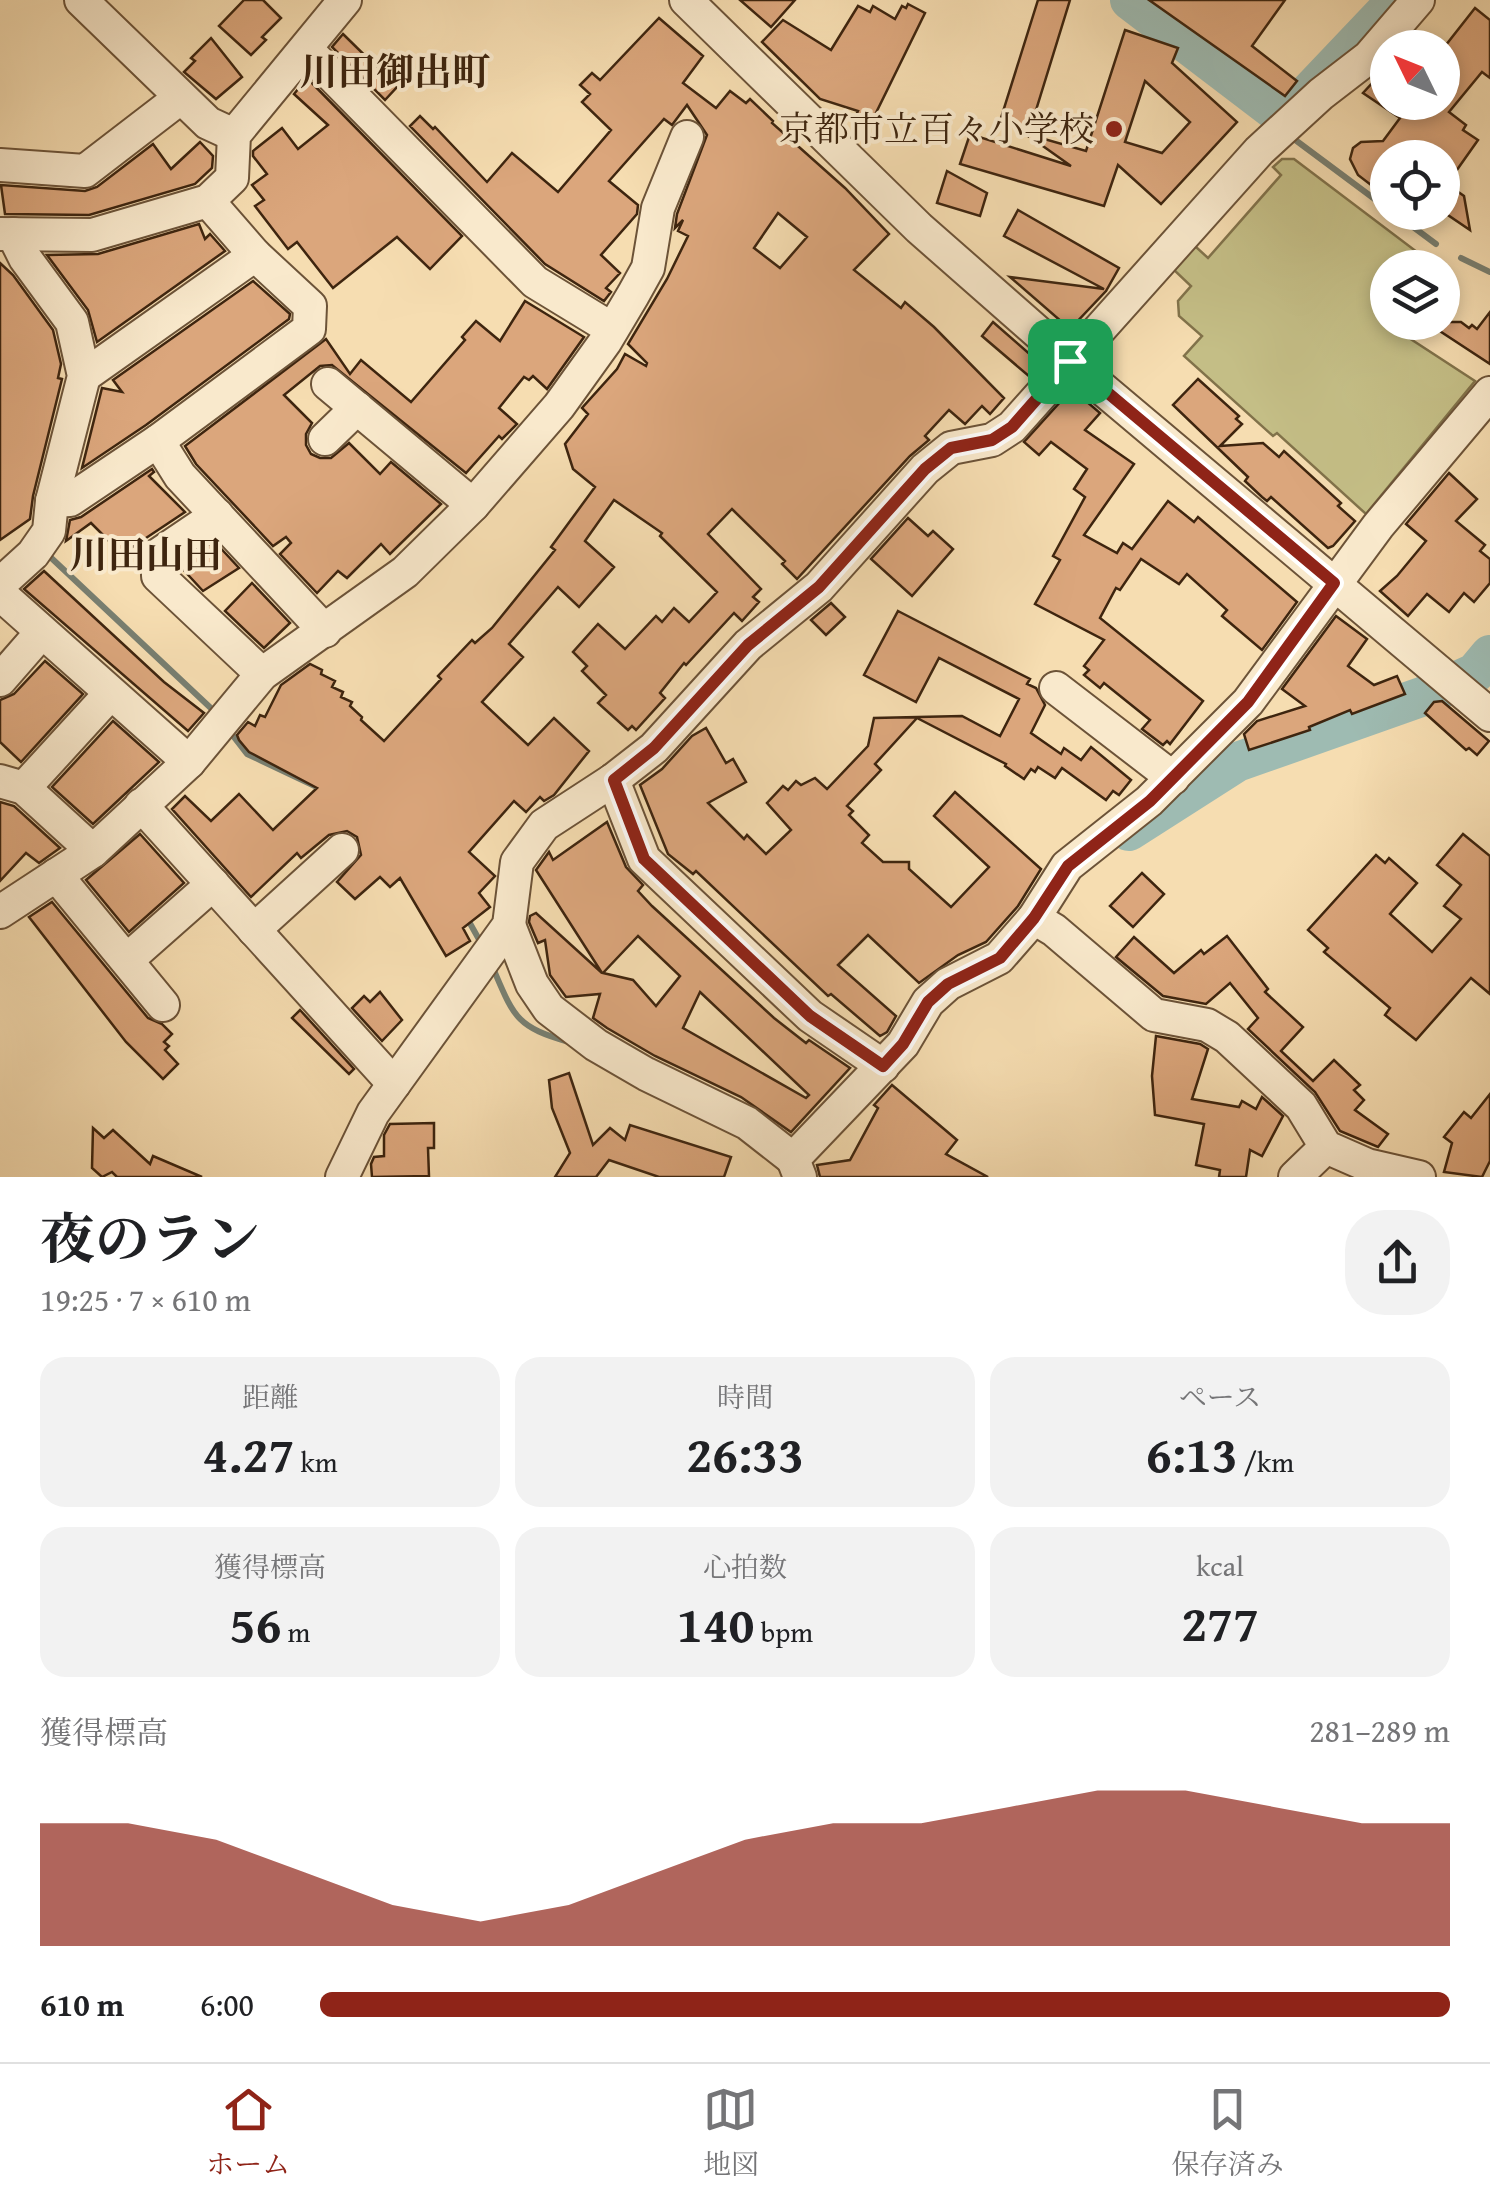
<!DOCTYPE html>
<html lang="ja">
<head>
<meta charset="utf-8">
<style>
  body { margin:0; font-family:"Gentium Book Plus","Noto Serif JP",serif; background:#f2f2f2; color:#202124; height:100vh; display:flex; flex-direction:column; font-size:38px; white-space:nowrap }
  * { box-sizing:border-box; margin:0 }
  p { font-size:32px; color:#757577 }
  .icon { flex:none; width:55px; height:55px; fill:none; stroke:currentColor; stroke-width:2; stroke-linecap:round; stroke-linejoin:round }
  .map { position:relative; height:1177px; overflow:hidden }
  .drawer { display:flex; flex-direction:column; background:#fff; flex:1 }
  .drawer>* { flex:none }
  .needle { width:65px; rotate:313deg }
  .controls { position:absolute; left:1370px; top:30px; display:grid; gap:20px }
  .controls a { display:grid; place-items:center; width:90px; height:90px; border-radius:50%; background:#fff; box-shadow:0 5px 15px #0003; font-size:50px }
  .pin { position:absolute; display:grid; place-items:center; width:85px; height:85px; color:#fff; margin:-42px; border-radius:20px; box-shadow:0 5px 15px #0006 }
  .round { display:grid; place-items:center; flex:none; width:105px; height:105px; border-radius:40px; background:#f2f2f2 }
  .head { display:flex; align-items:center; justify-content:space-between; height:170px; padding:0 40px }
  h1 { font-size:55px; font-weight:700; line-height:75px }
  .figures { display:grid; grid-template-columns:repeat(3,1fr); gap:15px; height:170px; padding:10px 40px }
  .figures div { display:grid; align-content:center; border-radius:25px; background:#f2f2f2; text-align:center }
  .figures b { font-size:50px; font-weight:700 }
  .figures small { font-size:28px; font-weight:400 }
  .figures p { font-size:28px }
  .chart { height:280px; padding:20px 40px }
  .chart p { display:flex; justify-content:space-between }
  .chart svg { width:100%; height:180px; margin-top:10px; fill:#8f2418; opacity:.7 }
  ul { padding:0 40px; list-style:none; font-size:32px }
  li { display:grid; grid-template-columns:160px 120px 1fr; align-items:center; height:75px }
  li i { height:25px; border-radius:12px; background:#8f2418 }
  .menu { display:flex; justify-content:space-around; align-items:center; height:140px; border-top:2px solid #e0e0e0; background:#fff; font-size:28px; color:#757577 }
  .menu a { display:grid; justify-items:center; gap:5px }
  .menu .on { color:#8f2418 }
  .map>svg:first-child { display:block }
  .green { fill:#c4be86; stroke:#81724a; stroke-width:2.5 }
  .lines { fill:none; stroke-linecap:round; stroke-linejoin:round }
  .stream { stroke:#787f71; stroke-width:6 }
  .river { stroke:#9ebbb2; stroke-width:40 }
  .building { fill:#dba67c; stroke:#3e250f; stroke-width:2.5; fill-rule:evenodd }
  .minor-casing { stroke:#6c5338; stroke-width:36 }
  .minor { stroke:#f9e9cc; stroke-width:32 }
  .route-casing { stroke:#fff; stroke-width:20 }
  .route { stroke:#8f2418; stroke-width:12 }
  .poi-dot { fill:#8f2418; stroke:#f9e9cc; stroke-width:4 }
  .labels { text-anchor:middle; stroke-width:8; stroke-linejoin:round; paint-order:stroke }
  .poi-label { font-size:35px; fill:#3e250f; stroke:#f9e9cc; text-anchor:end }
  .neighbourhood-label { font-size:38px; font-weight:bold; fill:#3e250f; stroke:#f9e9cc }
</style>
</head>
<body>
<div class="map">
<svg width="1490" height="1177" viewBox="0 0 1490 1177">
  <rect width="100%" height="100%" fill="#f6ddb1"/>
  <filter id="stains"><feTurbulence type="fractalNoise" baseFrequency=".002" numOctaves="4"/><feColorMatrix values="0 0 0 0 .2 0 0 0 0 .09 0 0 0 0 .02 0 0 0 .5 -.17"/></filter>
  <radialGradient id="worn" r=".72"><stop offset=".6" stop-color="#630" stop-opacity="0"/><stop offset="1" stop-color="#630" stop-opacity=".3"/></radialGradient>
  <!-- green -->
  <path class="green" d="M1282,159H1294L1417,252L1408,267L1388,268L1387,305L1380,319L1475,381L1366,514L1277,433L1273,436L1184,356L1202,336L1179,316L1178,301L1191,286L1174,270L1195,246L1208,258L1281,175L1273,167Z"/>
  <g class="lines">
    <!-- stream -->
    <g class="stream">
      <path d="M1294,139L1388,209"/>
      <path d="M1393,212L1436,244"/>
      <path d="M1461,258L1490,272"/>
      <path d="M46,553L215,712"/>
      <path d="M230,732L247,754L319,788"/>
      <path d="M467,918L481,943"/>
      <path d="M493,968C514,1017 516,1027 569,1042"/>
    </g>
    <!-- river -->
    <g class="river">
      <path d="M1130,0L1277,112L1303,99L1397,0"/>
      <path d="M1129,831L1237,762L1424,696L1475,673L1490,655"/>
    </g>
  </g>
  <!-- building -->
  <g class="building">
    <path d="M244,0H263L281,18L262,37L266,40L251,55L219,26Z"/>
    <path d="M740,0H795L771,27Z"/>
    <path d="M1038,0H1070L1028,136L1001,118Z"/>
    <path d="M1149,0H1285L1252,46L1297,81L1285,96Z"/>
    <path d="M908,4L925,13L870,125L855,117L858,111L820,99L762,42L783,20L831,50L858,6L870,12L873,6L895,19L902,6L906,8Z"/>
    <path d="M1475,8L1490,20V78L1482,72L1449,112L1466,125L1463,130L1478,140L1447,184L1464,196L1470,230L1442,211V158H1388V198L1358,175L1350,159L1353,148L1361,142L1383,141L1400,118L1363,93L1388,66V102H1442V50Z"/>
    <path d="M659,18L703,56L683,83L716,108L730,91L746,103L750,99L773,121L772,123L845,188L889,234L854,270L901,308L905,302L934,327L1004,398L990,414L982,406L965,424L949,410L925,436L929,440L910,456L797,579L782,564L785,561L732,509L708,534L761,589L753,597L759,602L742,621L734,613L686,665L684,663L660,693L665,698L636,730L632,726L628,730L598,703L606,695L582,671L587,666L573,652L598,624L625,649L656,616L662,622L674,608L689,622L717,592L660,536L662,533L614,500L585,541L614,567L579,607L558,587L509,644L523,657L482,702L528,745L554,718L589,751L554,795L544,801L540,797L526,812L514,801L469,852L495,876L479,893L490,907L463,928L470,941L446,956L400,878L390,887L380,877L355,899L337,882L361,855L357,837L347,831L329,835L301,858L297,853L251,897L172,809L185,796L211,821L239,794L273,830L317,788L249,752L239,740L237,735L248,722L255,726L260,715L265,717L281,685L310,664L322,670L321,674L335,681L332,687L343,692L341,697L352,702L350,706L362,717L361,720L384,741L441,679L438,676L472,640L475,643L492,628L555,550L551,547L595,487L573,469L565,444L588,414L582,408L617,369L625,354L646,366L647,363L628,344L667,279L688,236L678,231L683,220L675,228L677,214L707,135L687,105L672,125L664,119L609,181L638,205L637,214L601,255L620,273L606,288L611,292L604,301L545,264L410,126L420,116L433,129L435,127L487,182L512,153L558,192L611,130L582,102L590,94L580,85L592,73L600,80ZM778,213L807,237L780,268L754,248Z"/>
    <path d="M1125,30L1178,48L1172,63L1237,122L1161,204L1118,165L1104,206L960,164L970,134L1071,166L1033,139L1034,136L1086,151ZM1145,81L1190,122L1162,153L1125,142Z"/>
    <path d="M343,34L397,87L385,100L332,47Z"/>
    <path d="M211,38L242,77L216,99L184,72L195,61L191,58Z"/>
    <path d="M307,78L462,236L430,269L397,237L333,288L297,242L288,249L255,206L264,200L252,185L267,174L253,156V151L282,128L298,149L328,125L294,94Z"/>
    <path d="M200,142L213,156L212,168L195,184L89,215L5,214L1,185L85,191L97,187L153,144L171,169Z"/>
    <path d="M947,171L987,193L980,216L937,203Z"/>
    <path d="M1018,210L1119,268L1106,291L1070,329L1010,277L1104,289L1004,236Z"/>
    <path d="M199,224L205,239L210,234L225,251L97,342L88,310L47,255L98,254Z"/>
    <path d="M0,263L13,275L53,330L61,364L58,378L62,379L33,496L30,519L0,540Z"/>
    <path d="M253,281L290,314L289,319L146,425L82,468L102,388L122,392L113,380Z"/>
    <path d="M525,301L584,337L547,389L533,376L529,380L524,377L499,408L517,424L502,439L499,436L466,473L332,365L320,366L284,395L312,423L306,434V445L311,454L320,458H331L349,443L380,474L391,462L441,504L390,554L381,544L347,578L338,571L317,593L280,554L291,543L286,537L273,546L196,464L185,446L326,339L350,374L361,360L411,402L465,340L462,337L476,321L500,341Z"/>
    <path d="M1490,312V364L1426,322H1461L1469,328L1472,325L1477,329Z"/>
    <path d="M993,322L1041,364L1030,377L982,336Z"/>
    <path d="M1198,379L1239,416L1236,419L1242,424L1220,446L1263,443L1279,457L1284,451L1341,503L1338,506L1355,521L1333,546L1328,548L1271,497L1267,501L1262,497L1245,481L1248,477L1173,405Z"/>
    <path d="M1072,389L1100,413L1085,430L1134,464L1084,535L1117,553L1123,543L1132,549L1168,501L1194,522L1198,517L1297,602L1262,650L1222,616L1227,610L1187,574L1179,584L1141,559L1120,590L1116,588L1100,618L1203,701L1170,744L1167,741L1163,745L1142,729L1150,720L1104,683L1100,688L1084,675L1089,670L1084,666L1104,640L1035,604L1060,560L1053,556L1085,497L1074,489L1087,469L1051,442L1039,455L1024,442Z"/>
    <path d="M152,469L154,472L149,476L185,512L122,554L91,523L66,541L70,520L81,517Z"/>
    <path d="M1449,473L1477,499L1456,521L1485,545L1480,551L1490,559V583L1474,602L1464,593L1449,612L1427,594L1408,616L1380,591L1397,576L1426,541L1406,524Z"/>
    <path d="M908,518L928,536L933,531L953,549L912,596L871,559Z"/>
    <path d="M214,541L239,568L203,591L179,565Z"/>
    <path d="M44,571L164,682L204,713L188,731L24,589Z"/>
    <path d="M252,583L290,623L264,648L225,611Z"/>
    <path d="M831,603L845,617L826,635L811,620Z"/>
    <path d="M898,611L1030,679L1027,684L1036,688L1045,705L1031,733L1061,754L1064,748L1081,760L1091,747L1131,780L1119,795L1113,791L1106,800L1062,768L1055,778L1038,767L1035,772L1031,769L1024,779L1005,766L1006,764L917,718L875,764L881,770L847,806L853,811L849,815L869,835L862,843L883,862H909V869L951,907L989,867L934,816L955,792L1041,869L1018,906L986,942L958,955L919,983L868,935L838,965L896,1016L887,1032L880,1036L831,994L828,996L696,871L693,874L668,854L640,785L662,769L692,736L706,728L726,763L733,759L746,782L708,803L744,839L747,835L766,854L791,830L767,803L783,786L788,790L796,781L801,785L815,778L827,789L868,746L874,718L962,716L1000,736L1019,699L939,658L916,702L864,675Z"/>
    <path d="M1336,616L1367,639L1348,666L1374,685L1397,676L1405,694L1352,714L1350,710L1309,727L1310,730L1249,750L1244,734L1257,721L1305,706L1282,689Z"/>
    <path d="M45,661L83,694L21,762L0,742V700L14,694Z"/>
    <path d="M1442,701L1489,741L1477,755L1469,748L1466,750L1425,713L1434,702Z"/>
    <path d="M113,721L159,762L93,824L52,787Z"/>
    <path d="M0,802L14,806L60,848L39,863L26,853L0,881Z"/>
    <path d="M607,822L626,867L643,885L638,891L652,906L774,1018L806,1043L809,1040L850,1068L791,1132L741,1097L655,1056L607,1028L593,1018L600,994L566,997L550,975L545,940L538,943L529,922L530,916L536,913L602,973L536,870L549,852L553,860ZM638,936L680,976L656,1006L633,980L603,973ZM700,992L809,1095L806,1098L683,1028Z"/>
    <path d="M140,834L184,883L129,932L86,880Z"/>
    <path d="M1463,834L1490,856V994L1471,978L1416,1040L1385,1015L1390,1008L1324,952L1328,948L1308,930L1376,855L1385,863L1389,858L1417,883L1390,914L1432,952L1461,919L1444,906L1461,885L1437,865Z"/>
    <path d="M1142,873L1164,894L1133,927L1110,906Z"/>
    <path d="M52,902L148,1018L162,1024L172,1034L164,1042L169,1046L165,1050L178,1064L163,1079L126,1042L29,917Z"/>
    <path d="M1227,936L1268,989L1265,992L1303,1027L1281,1051L1313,1081L1334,1060L1360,1085L1354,1090L1364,1100L1355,1110L1388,1134L1378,1147L1340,1131L1315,1092L1248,1029L1258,1018L1230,983L1206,1004L1163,996L1116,957L1134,937L1174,973L1201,950L1204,954Z"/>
    <path d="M380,992L402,1020L382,1041L352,1008L364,996L370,1002Z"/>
    <path d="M300,1010L354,1069L349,1074L292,1018Z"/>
    <path d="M1156,1036L1200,1044L1208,1049L1192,1099L1239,1107L1242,1101L1256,1109L1262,1097L1283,1116L1262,1156L1250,1150L1246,1177H1219L1220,1170L1196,1165L1204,1124L1155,1115L1152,1076Z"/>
    <path d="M569,1073L593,1145L610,1128L625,1140L630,1125L731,1157L724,1177H659L609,1160L596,1177H555L570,1153L552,1108L549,1080Z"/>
    <path d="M892,1085L957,1140L946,1154L988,1177H820L817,1165L850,1160L878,1108L874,1105Z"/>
    <path d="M1490,1094V1161L1482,1177L1444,1172L1452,1143L1444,1137L1464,1112L1471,1118Z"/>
    <path d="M434,1123V1148H428L429,1176L372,1177L371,1164L374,1157L384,1156V1135L390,1124Z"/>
    <path d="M93,1128L104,1138L113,1130L150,1164L153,1156L202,1177H117L112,1172L102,1177L92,1168Z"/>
  </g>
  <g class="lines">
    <!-- minor casing -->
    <g class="minor-casing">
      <g id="minor">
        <path d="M81,0L208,123L234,135"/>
        <path d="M686,0L919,228L1092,380L1490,715"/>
        <path d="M307,50L535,282L612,329"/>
        <path d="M0,165L85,171L180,98"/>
        <path d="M0,234L92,235L208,201L232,178L234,135L345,0"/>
        <path d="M84,376L255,255"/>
        <path d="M328,384L473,505"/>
        <path d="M325,439L357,408"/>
        <path d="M158,441L180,476L325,631"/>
        <path d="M52,501L70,500L158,441L309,329L310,306L255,255L208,201"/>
        <path d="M217,515L158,555V576L262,674"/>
        <path d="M0,584L33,554L49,531L52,501L84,376L72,322L25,258L13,234"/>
        <path d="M0,594L189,762"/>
        <path d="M0,680L41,633"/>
        <path d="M1056,688L1173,778"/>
        <path d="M613,780L644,859L810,1016L883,1066"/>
        <path d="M0,781L24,788L93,851"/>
        <path d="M24,788L110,694"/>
        <path d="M141,805L394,1084"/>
        <path d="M56,875L163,1005"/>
        <path d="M0,912L93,851L189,762L262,674L405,572L473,505L559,406L605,342L633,295L648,268L658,208L687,137"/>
        <path d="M1034,918L1054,930L1154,1015L1207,1025L1227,1037L1301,1106L1326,1147L1367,1165L1419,1177"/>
        <path d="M509,925L532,984L549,1009L596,1045L646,1074L747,1123L793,1159"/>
        <path d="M254,930L342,850"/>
        <path d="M127,960L213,884"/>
        <path d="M342,1177L373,1113L509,925L517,862L544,825L613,780L654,748L748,645L819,587L925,469L951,448L992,440L1012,427L1259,151L1321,94L1369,57L1418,0"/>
        <path d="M800,1177L793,1159L903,1044L928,1002L948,984L999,958L1034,918L1067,866L1149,801L1248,702L1378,526L1490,393"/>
        <path d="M1295,1177L1326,1147"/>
      </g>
    </g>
    <!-- minor -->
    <use href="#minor" class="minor"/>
  </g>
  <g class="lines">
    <!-- route casing -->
    <g class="route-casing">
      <path id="route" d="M1070,361L1334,583L1248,702L1150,801L1068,866L1034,918L1000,958L948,984L928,1002L903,1044L883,1066L810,1016L644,859L614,780L654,748L748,645L819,587L925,469L951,448L992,440L1012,427Z"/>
    </g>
    <!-- route -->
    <use href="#route" class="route"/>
  </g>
  <!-- markers -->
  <circle class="poi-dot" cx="1114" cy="129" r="10"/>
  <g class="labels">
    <!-- poi labels -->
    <g class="poi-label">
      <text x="1094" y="141">京都市立百々小学校</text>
    </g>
    <!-- neighbourhood labels -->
    <g class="neighbourhood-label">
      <text x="395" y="85">川田御出町</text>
      <text x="146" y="568">川田山田</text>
    </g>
  </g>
  <rect width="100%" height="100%" filter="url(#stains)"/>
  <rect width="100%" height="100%" fill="url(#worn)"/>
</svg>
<div class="controls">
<a><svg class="needle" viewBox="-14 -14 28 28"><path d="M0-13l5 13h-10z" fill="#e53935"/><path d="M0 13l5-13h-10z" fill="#757577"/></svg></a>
<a><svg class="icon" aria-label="locate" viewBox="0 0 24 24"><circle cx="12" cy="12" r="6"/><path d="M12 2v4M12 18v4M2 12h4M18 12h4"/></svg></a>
<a><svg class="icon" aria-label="layers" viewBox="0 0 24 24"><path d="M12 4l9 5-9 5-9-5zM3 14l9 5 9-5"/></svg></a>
</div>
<div class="pin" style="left:1070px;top:361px;background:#1e9e55"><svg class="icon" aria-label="arrive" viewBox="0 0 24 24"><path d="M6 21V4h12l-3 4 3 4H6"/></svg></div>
</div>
<section class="drawer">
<div class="head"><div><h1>夜のラン</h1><p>19:25 · 7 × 610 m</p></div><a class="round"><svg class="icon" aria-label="share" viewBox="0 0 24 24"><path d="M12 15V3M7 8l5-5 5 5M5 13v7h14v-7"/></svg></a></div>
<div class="figures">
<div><p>距離</p><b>4.27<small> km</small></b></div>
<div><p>時間</p><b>26:33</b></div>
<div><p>ペース</p><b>6:13<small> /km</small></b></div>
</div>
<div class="figures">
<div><p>獲得標高</p><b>56<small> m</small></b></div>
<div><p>心拍数</p><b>140<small> bpm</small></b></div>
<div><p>kcal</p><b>277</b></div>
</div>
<div class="chart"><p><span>獲得標高</span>281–289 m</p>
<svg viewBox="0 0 160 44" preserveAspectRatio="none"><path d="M0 44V14L10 14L20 18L30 26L40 34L50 38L60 34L70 26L80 18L90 14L100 14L110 10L120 6L130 6L140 10L150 14L160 14V44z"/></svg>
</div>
<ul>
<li><b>610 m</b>6:00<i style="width:100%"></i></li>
</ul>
</section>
<nav class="menu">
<a class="on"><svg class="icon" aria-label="home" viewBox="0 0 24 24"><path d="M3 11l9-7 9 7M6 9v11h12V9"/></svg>ホーム</a>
<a><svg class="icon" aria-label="map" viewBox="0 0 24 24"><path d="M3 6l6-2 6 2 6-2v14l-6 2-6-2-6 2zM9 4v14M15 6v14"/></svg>地図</a>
<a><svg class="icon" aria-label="saved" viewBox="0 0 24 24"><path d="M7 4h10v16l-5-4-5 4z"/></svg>保存済み</a>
</nav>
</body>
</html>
